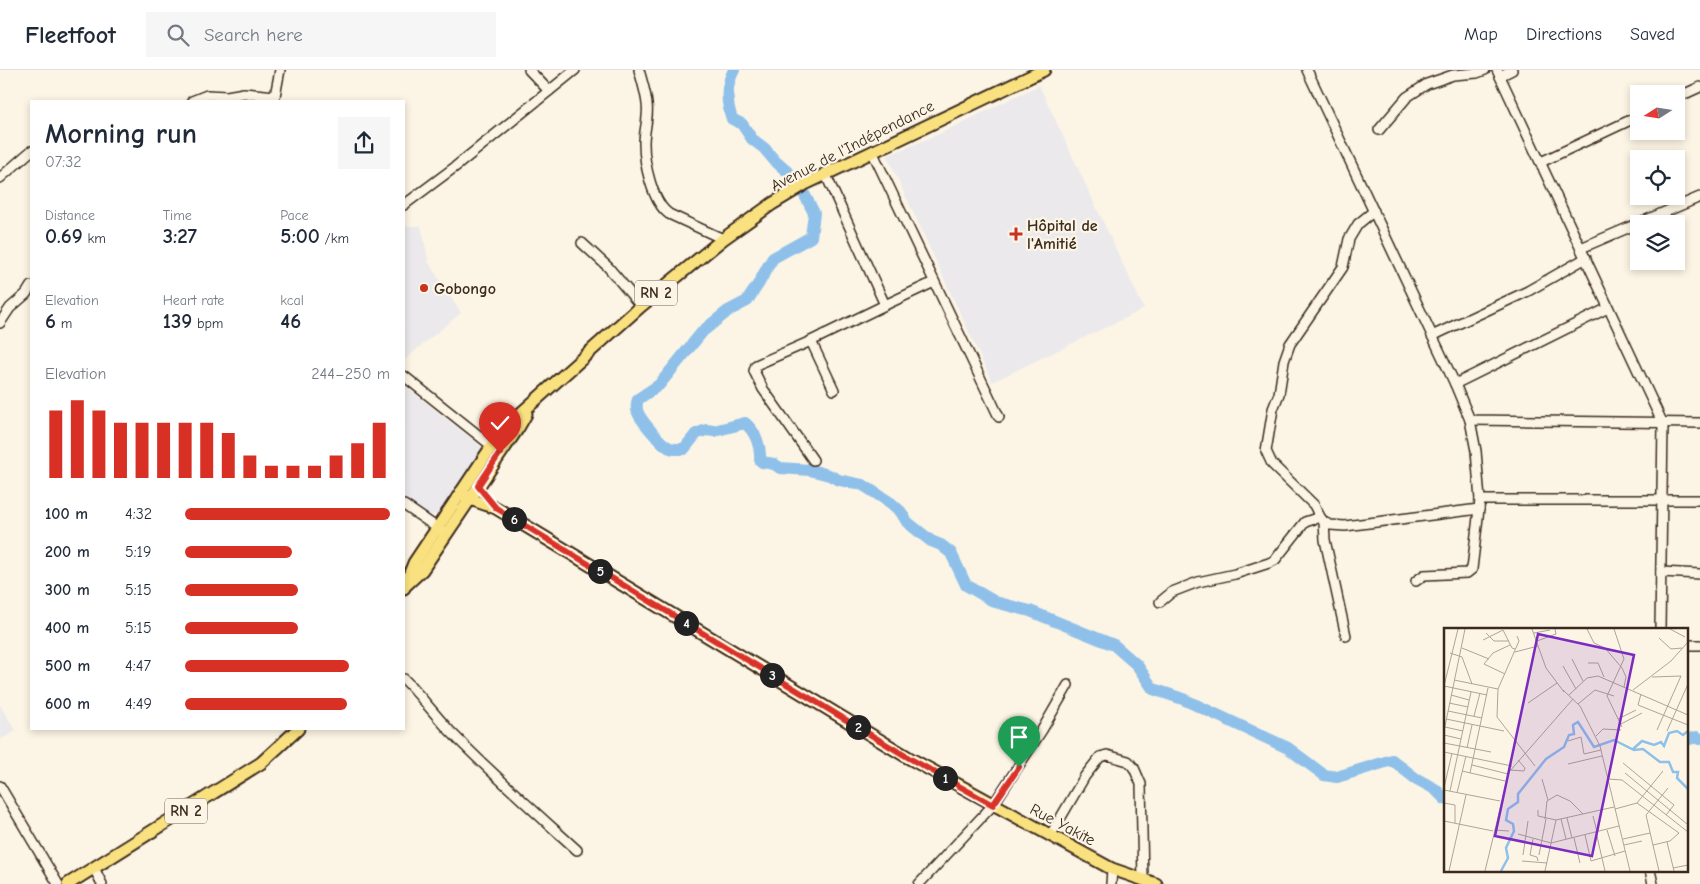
<!DOCTYPE html>
<html lang="en">
<head>
<meta charset="utf-8">
<style>
  body { margin:0; font-family:"Comic Neue",sans-serif; background:#f6f6f7; color:#1f2937; height:100vh; display:flex; flex-direction:column; font-size:19px; white-space:nowrap }
  * { box-sizing:border-box; margin:0 }
  p { font-size:16px; color:#747a83 }
  .icon { flex:none; width:28px; height:28px; fill:none; stroke:currentColor; stroke-width:2; stroke-linecap:round; stroke-linejoin:round }
  .map { position:relative; flex:1; overflow:hidden }
  .panel { position:absolute; left:30px; top:30px; width:375px; height:630px; display:flex; flex-direction:column; background:#fff; border-radius:0px; box-shadow:0 2px 8px #0003 }
  .panel>* { flex:none }
  .needle { width:32px; rotate:258deg }
  .fabs { position:absolute; left:1630px; top:15px; display:grid; gap:10px }
  .fabs a { display:grid; place-items:center; width:55px; height:55px; border-radius:0px; background:#fff; box-shadow:0 2px 8px #0003; font-size:25px }
  .pin { position:absolute; display:grid; place-items:center; width:42px; height:42px; color:#fff; margin:-51px -21px; border-radius:50% 50% 50% 0; rotate:-45deg; box-shadow:0 0 5px #0007 }
  .pin .icon { rotate:45deg }
  .km { position:absolute; width:25px; height:25px; margin:-12px; border-radius:50%; background:#222; color:#fff; font-size:14px; line-height:25px; text-align:center }
  .round { display:grid; place-items:center; flex:none; width:52px; height:52px; border-radius:0px; background:#f6f6f7 }
  .summary { display:flex; align-items:center; justify-content:space-between; height:85px; padding:0 15px }
  h1 { font-size:28px; font-weight:700; line-height:38px }
  .metrics { display:grid; grid-template-columns:repeat(3,1fr); gap:8px; height:85px; padding:5px 15px }
  .metrics div { display:grid; align-content:center }
  .metrics b { font-size:21px; font-weight:700 }
  .metrics small { font-size:14px; font-weight:400 }
  .metrics p { font-size:14px }
  .chart { height:140px; padding:10px 15px }
  .chart p { display:flex; justify-content:space-between }
  .chart svg { width:100%; height:90px; margin-top:5px; stroke:#d93025; stroke-width:6 }
  ul { padding:0 15px; list-style:none; font-size:16px }
  li { display:grid; grid-template-columns:80px 60px 1fr; align-items:center; height:38px }
  li i { height:12px; border-radius:6px; background:#d93025 }
  header { display:flex; align-items:center; gap:30px; box-sizing:border-box; height:70px; padding:0 25px; background:#fff; border-bottom:1px solid #e0e1e3 }
  header strong { font-size:24px }
  nav { display:flex; gap:28px; margin-inline-start:auto; font-size:18px }
  .search { width:350px; height:45px; background:#f6f6f7; display:flex; align-items:center; gap:12px; box-sizing:border-box; padding:0 18px; border-radius:0px; color:#747a83; font-size:19px }
  .map>svg:first-child { display:block }
  .built { fill:#ebe9ec }
  .lines { fill:none; stroke-linecap:round; stroke-linejoin:round }
  .river { stroke:#8fc0ea; stroke-width:12 }
  .minor-casing { stroke:#3b2a1e; stroke-width:12 }
  .major-casing { stroke:#3b2a1e; stroke-width:15 }
  .minor { stroke:#fcf5e5; stroke-width:9 }
  .major { stroke:#fae180; stroke-width:11 }
  .route-casing { stroke:#fff; stroke-width:10 }
  .route { stroke:#d93025; stroke-width:6 }
  .poi-dot { fill:#c8321e; stroke:#fcf5e5; stroke-width:2 }
  .labels { text-anchor:middle; stroke-width:4.5; stroke-linejoin:round; paint-order:stroke }
  .shield { fill:#fcf5e5; stroke:#75675a; stroke-width:1 }
  .shield-label { font-size:15px; font-weight:bold; fill:#3b2a1e }
  .street-label { font-size:16px; fill:#3b2a1e; stroke:#fcf5e5 }
  .poi-label { font-size:16px; font-weight:bold; fill:#3b2a1e; stroke:#fcf5e5; text-anchor:start }
  .inset-river { fill:none; stroke:#8fc0ea; stroke-width:2.5 }
  .inset-road { fill:none; stroke:#afa495; stroke-width:1 }
  .view { fill:#7b2cbf; fill-opacity:0.15; stroke:#7b2cbf; stroke-width:2.5 }
  .inset-edge { fill:none; stroke:#3b2a1e; stroke-width:2.5 }
</style>
</head>
<body>
<header>
<strong>Fleetfoot</strong>
<div class="search"><svg class="icon" aria-label="search" viewBox="0 0 24 24"><circle cx="10" cy="10" r="6"/><path d="M15 15l6 6"/></svg>Search here</div>
<nav><a>Map</a><a>Directions</a><a>Saved</a></nav>
</header>
<div class="map">
<svg width="1700" height="814" viewBox="0 0 1700 814">
  <rect width="100%" height="100%" fill="#fcf5e5"/>
  <filter id="ink" filterUnits="userSpaceOnUse"><feTurbulence type="fractalNoise" baseFrequency=".02" numOctaves="2"/><feDisplacementMap in="SourceGraphic" scale="10" xChannelSelector="R" yChannelSelector="G"/><feConvolveMatrix kernelMatrix="1 2 1 2 8 2 1 2 1" color-interpolation-filters="sRGB"/></filter>
  <g filter="url(#ink)">
    <!-- built -->
    <g class="built">
      <path d="M1039,15L1144,239L992,312L887,86L943,62Z"/>
      <path d="M404,156H421L429,193L461,243L404,290Z"/>
      <path d="M404,315L482,377L439,445H425L404,431Z"/>
      <path d="M0,635L16,661L0,670Z"/>
    </g>
    <g class="lines">
      <!-- river -->
      <g class="river">
        <path d="M734,0C725,16 726,32 732,49L742,54L752,69L764,78L775,91L797,110L814,143L811,167L773,188L768,196L759,213L747,231L728,241L703,261L659,315L638,329C636,335 636,340 639,345C643,352 660,373 668,377C673,380 679,379 684,379L696,364L706,360L714,361L745,353C756,362 761,377 760,390L762,392L774,394L780,398L810,400L829,405L839,410L863,415L891,433L901,442L907,452L931,471L941,475L951,483L966,515L995,532L1030,541L1114,575L1137,595L1153,619L1183,629L1288,678L1324,705L1337,707L1392,690L1415,708L1435,719L1445,729"/>
        <path d="M1686,670L1697,667L1700,669"/>
      </g>
      <!-- minor casing -->
      <g class="minor-casing">
        <g id="minor">
          <path d="M529,0L549,21"/>
          <path d="M639,0C642,11 646,23 647,34C649,47 644,60 644,73C644,93 652,132 669,144L723,169"/>
          <path d="M1307,0L1455,314L1470,350L1700,353"/>
          <path d="M1497,0L1663,354L1660,559"/>
          <path d="M1500,6L1512,0"/>
          <path d="M1676,28L1700,17"/>
          <path d="M192,31L207,25L227,26L244,23L275,26"/>
          <path d="M274,31L280,0"/>
          <path d="M1379,60L1407,27L1427,14L1453,5L1477,3L1485,0"/>
          <path d="M872,81L999,347"/>
          <path d="M1541,92L1639,46"/>
          <path d="M0,108L31,81"/>
          <path d="M404,135L455,97L575,0"/>
          <path d="M1374,141L1358,154L1349,169L1343,197L1290,274L1284,291L1279,324L1273,339L1266,381L1272,394L1314,435L1320,447L1324,452L1330,455L1345,456L1479,439"/>
          <path d="M582,173L608,197L641,236"/>
          <path d="M1581,178L1700,127"/>
          <path d="M885,235L934,212"/>
          <path d="M0,253L10,238L26,224L31,216"/>
          <path d="M1432,266L1528,221L1586,188"/>
          <path d="M811,271L834,320"/>
          <path d="M404,306L492,376"/>
          <path d="M1455,314L1608,238"/>
          <path d="M813,390L763,319L754,301L756,295L811,271L885,235L825,103"/>
          <path d="M1480,430H1700"/>
          <path d="M404,435L442,461"/>
          <path d="M1324,452L1325,470L1346,566"/>
          <path d="M1661,502L1700,504"/>
          <path d="M1416,511L1424,505L1467,503L1472,499L1480,430L1476,381L1470,350"/>
          <path d="M1160,532L1172,522L1198,512L1235,504L1269,493L1275,490L1305,452L1320,447"/>
          <path d="M1686,575H1700"/>
          <path d="M404,609C420,625 434,644 450,661C490,702 534,741 577,780"/>
          <path d="M0,716L58,814"/>
          <path d="M1050,766L1085,706L1100,687L1107,685L1128,691L1134,698L1141,714L1143,810"/>
          <path d="M94,798L102,814"/>
          <path d="M1650,800L1653,814"/>
          <path d="M919,814L993,735L1042,660L1068,615"/>
          <path d="M1111,814L1112,799"/>
        </g>
      </g>
      <!-- major casing -->
      <g class="major-casing">
        <g id="major">
          <path d="M461,422L470,429L496,438L909,688L1112,799L1156,814"/>
          <path d="M407,514L422,500L518,358L526,344"/>
          <path d="M404,518L414,493L492,376L510,353L641,236L723,169L772,134L805,114L1044,0"/>
          <path d="M68,814L261,693L298,659"/>
        </g>
      </g>
      <!-- minor -->
      <use href="#minor" class="minor"/>
      <!-- major -->
      <use href="#major" class="major"/>
    </g>
  </g>
  <g class="lines" filter="url(#ink)">
    <!-- route casing -->
    <g class="route-casing">
      <path id="route" d="M500,383L478,416L496,438L909,688L993,735L1019,697"/>
    </g>
    <!-- route -->
    <use href="#route" class="route"/>
  </g>
  <!-- markers -->
  <g class="poi-dot">
    <path d="M1013.5 156.5h5v5h5v5h-5v5h-5v-5h-5v-5h5z"/>
    <circle cx="424" cy="218" r="5"/>
  </g>
  <g class="labels">
    <!-- shield labels -->
    <g class="shield">
      <rect x="635" y="210.5" width="42" height="25" rx="4"/>
      <rect x="165" y="728.5" width="42" height="25" rx="4"/>
    </g>
    <g class="shield-label">
      <text x="656" y="228">RN 2</text>
      <text x="186" y="746">RN 2</text>
    </g>
    <!-- street labels -->
    <g class="street-label">
      <text transform="translate(852 75) rotate(-27)" y="6">Avenue de l'Indépendance</text>
      <text transform="translate(1063 754) rotate(28)" y="6">Rue Yakite</text>
    </g>
    <!-- poi labels -->
    <g class="poi-label">
      <text x="1027" y="161">Hôpital de<tspan x="1027" dy="18">l'Amitié</tspan></text>
      <text x="434" y="224">Gobongo</text>
    </g>
  </g>
  <!-- overview -->
  <g transform="translate(1444 558)">
    <rect width="244" height="244" fill="#fcf5e5"/>
    <path class="inset-river" d="M189,121L198,113L210,117L217,114L220,118L225,105L233,103L239,107L244,103M57,243L64,230L62,220L70,203L69,196L62,192L64,181L74,174V166L102,131L120,119L125,107L130,106L129,97L134,94L150,119L170,112L190,122L199,121L216,134H225L229,144H234L233,150L244,161"/>
    <path class="inset-road" d="M88,1L102,40L120,64M143,1L150,15L161,20L178,40L182,49L180,59M170,1L180,31L163,68L178,99M226,1L241,9M42,5L50,13H65M90,5L106,2M73,8L75,13L54,61L53,89L91,138M215,10L227,21L238,20M39,12L59,2L68,20L71,21M93,13L112,6L111,1M18,20L45,31M71,24L94,18M6,25L18,29L28,56M128,31L139,53M144,35H154L160,49M119,38L132,61M61,46L40,36L49,25L66,17M208,49L237,48L213,102M10,52L54,61M0,58L14,1M0,58L43,67M119,62L136,78L156,118L186,243M189,62L227,33L244,14M197,66L194,77L244,97M7,67L25,72M125,67L143,50L154,48L244,87M5,75L24,79M84,75L113,55M134,76L151,62L170,68M4,83L38,90M30,88L36,65M2,91L60,103M174,91L192,82M177,96L198,85M1,99L19,103M0,103L21,1M223,103L244,56M0,107L17,111M152,108L159,101L177,102M124,113L137,109L140,126L157,122M0,115L47,124M23,120L28,97M0,124L68,138M179,135L230,177L222,187M124,136L158,128M28,137L64,146M66,142L80,143L81,140L74,132M18,143L61,153M26,145L44,60M181,145L243,196M98,151L104,172M164,151L178,152L244,204M0,160L8,125M0,162L56,173M6,163L27,64M13,165L22,128M0,175L11,177V195M193,175L235,205L226,213L209,217M171,181L193,175L219,143M94,182V188L112,192M149,188L153,204M123,190L128,210M101,191L103,173L113,167L126,173L139,186M117,191L122,211M0,193L49,203M50,202L65,203M163,202L171,228M152,204L161,243M74,206L107,215L175,198M141,207L147,233L181,223M130,210L136,235M89,211L86,227L93,229L94,233M179,211L206,205M223,214L230,243M180,217L198,213M79,227L84,193M95,227L102,191M78,233L103,235M229,240L244,237M5,243L22,167M41,243L65,144L129,71M101,243L112,192L170,179M215,243L202,187L224,160"/>
    <path class="view" d="M94,6L190,27L148,228L51,208Z"/>
    <rect width="244" height="244" class="inset-edge"/>
  </g>
</svg>
<div class="fabs">
<a><svg class="needle" viewBox="-14 -14 28 28"><path d="M0-13l5 13h-10z" fill="#e53935"/><path d="M0 13l5-13h-10z" fill="#747a83"/></svg></a>
<a><svg class="icon" aria-label="locate" viewBox="0 0 24 24"><circle cx="12" cy="12" r="6"/><path d="M12 2v4M12 18v4M2 12h4M18 12h4"/></svg></a>
<a><svg class="icon" aria-label="layers" viewBox="0 0 24 24"><path d="M12 4l9 5-9 5-9-5zM3 14l9 5 9-5"/></svg></a>
</div>
<div class="pin" style="left:1019px;top:697px;background:#1e9e55"><svg class="icon" aria-label="arrive" viewBox="0 0 24 24"><path d="M6 21V4h12l-3 4 3 4H6"/></svg></div>
<div class="pin" style="left:500px;top:383px;background:#d93025"><svg class="icon" aria-label="check" viewBox="0 0 24 24"><path d="M5 12l5 5 9-10"/></svg></div>
<b class="km" style="left:945px;top:708px">1</b>
<b class="km" style="left:858px;top:657px">2</b>
<b class="km" style="left:772px;top:605px">3</b>
<b class="km" style="left:686px;top:553px">4</b>
<b class="km" style="left:600px;top:501px">5</b>
<b class="km" style="left:514px;top:449px">6</b>
<section class="panel">
<div class="summary"><div><h1>Morning run</h1><p>07:32</p></div><a class="round"><svg class="icon" aria-label="share" viewBox="0 0 24 24"><path d="M12 15V3M7 8l5-5 5 5M5 13v7h14v-7"/></svg></a></div>
<div class="metrics">
<div><p>Distance</p><b>0.69<small> km</small></b></div>
<div><p>Time</p><b>3:27</b></div>
<div><p>Pace</p><b>5:00<small> /km</small></b></div>
</div>
<div class="metrics">
<div><p>Elevation</p><b>6<small> m</small></b></div>
<div><p>Heart rate</p><b>139<small> bpm</small></b></div>
<div><p>kcal</p><b>46</b></div>
</div>
<div class="chart"><p><span>Elevation</span>244–250 m</p>
<svg viewBox="0 0 160 44" preserveAspectRatio="none"><path d="M5 44V11M15 44V6M25 44V11M35 44V17M45 44V17M55 44V17M65 44V17M75 44V17M85 44V22M95 44V33M105 44V38M115 44V38M125 44V38M135 44V33M145 44V27M155 44V17"/></svg>
</div>
<ul>
<li><b>100 m</b>4:32<i style="width:100%"></i></li>
<li><b>200 m</b>5:19<i style="width:52%"></i></li>
<li><b>300 m</b>5:15<i style="width:55%"></i></li>
<li><b>400 m</b>5:15<i style="width:55%"></i></li>
<li><b>500 m</b>4:47<i style="width:80%"></i></li>
<li><b>600 m</b>4:49<i style="width:79%"></i></li>
</ul>
</section>
</div>
</body>
</html>
